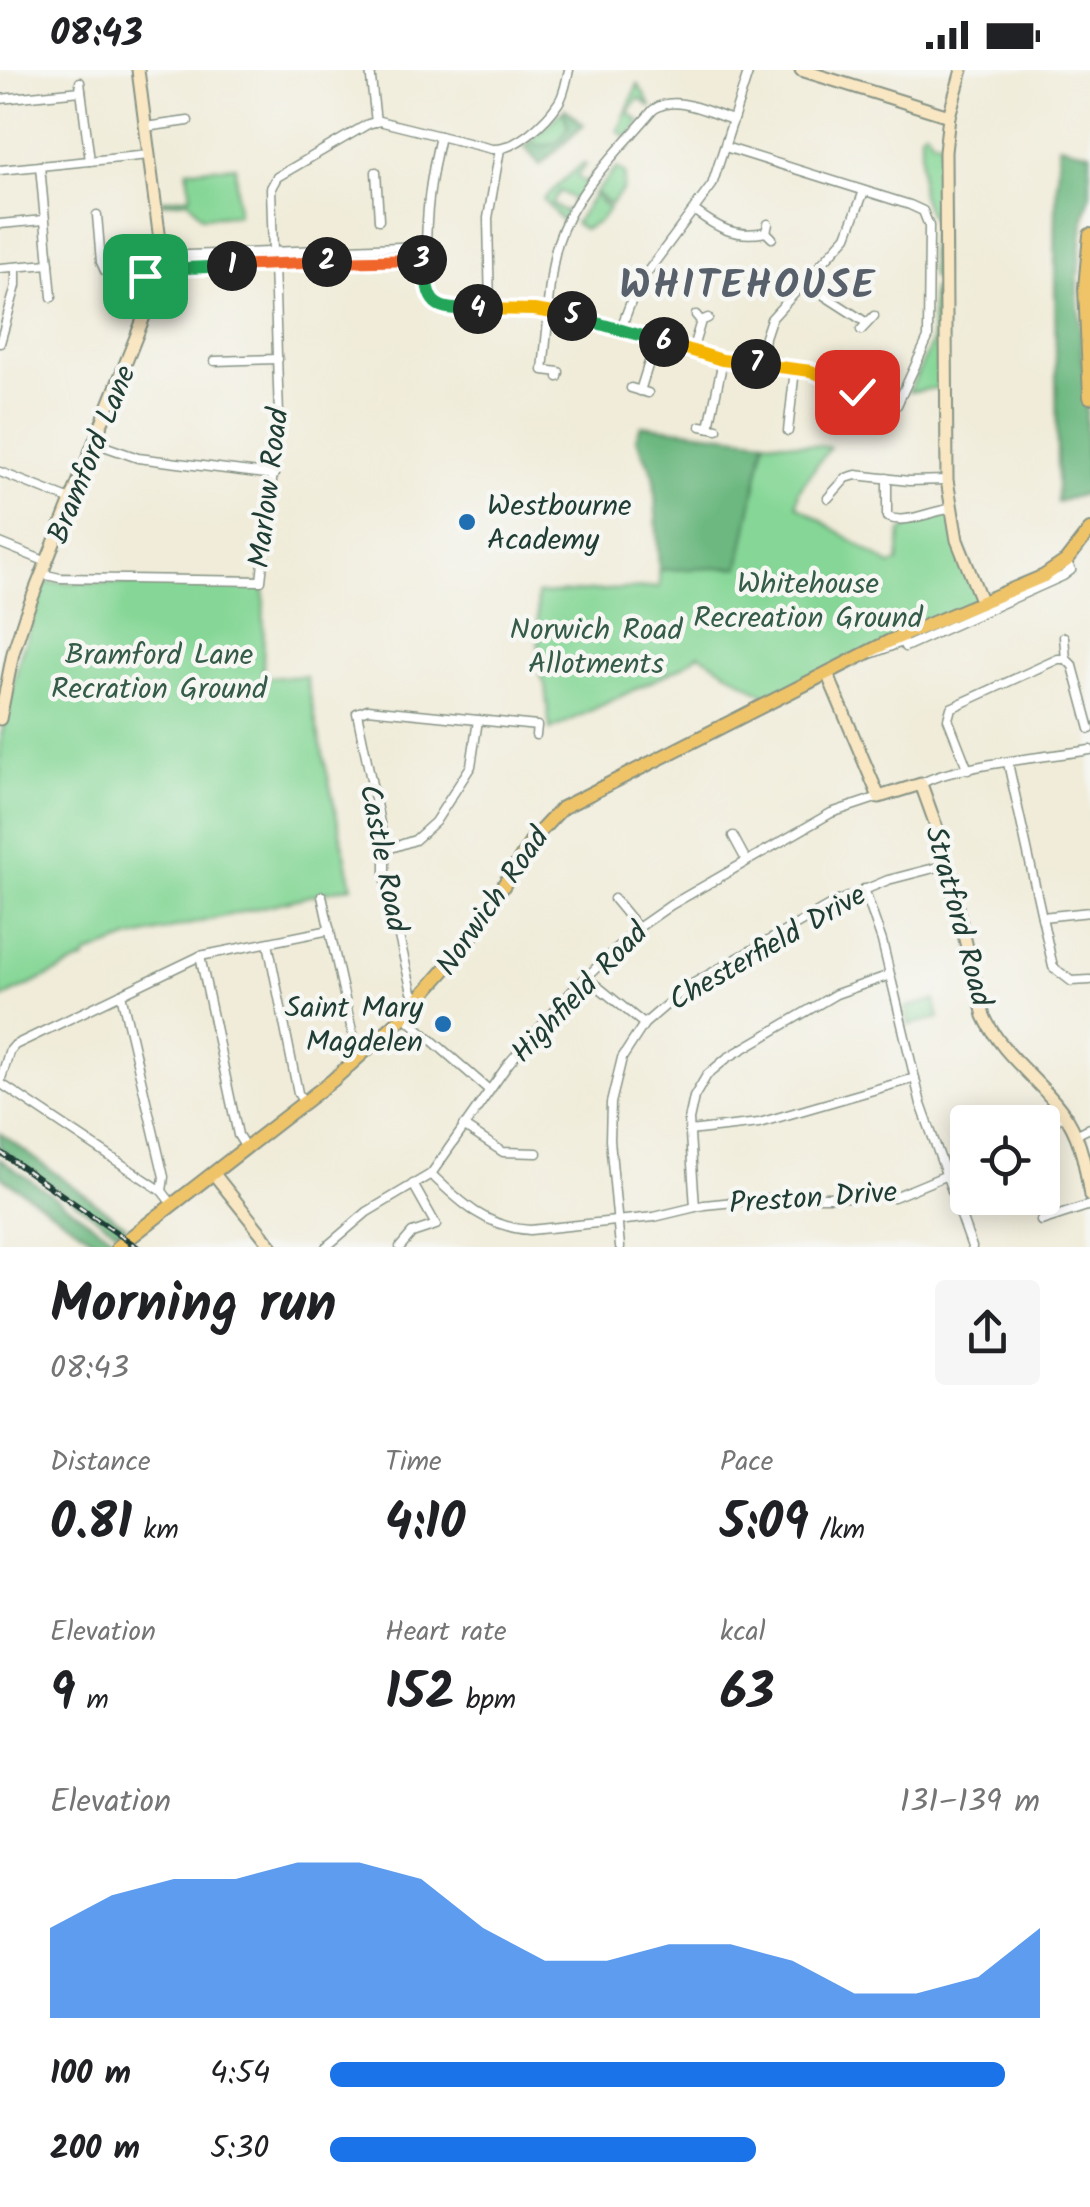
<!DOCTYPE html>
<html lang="en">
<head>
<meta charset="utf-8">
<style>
  body { margin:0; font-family:Kalam,sans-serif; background:#f6f6f6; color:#202124; height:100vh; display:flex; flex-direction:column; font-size:38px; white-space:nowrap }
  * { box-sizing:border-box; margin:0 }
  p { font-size:32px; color:#757577 }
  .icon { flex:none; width:55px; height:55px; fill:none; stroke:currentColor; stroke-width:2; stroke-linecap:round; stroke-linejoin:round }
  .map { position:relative; height:1177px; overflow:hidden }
  .drawer { display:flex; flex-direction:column; background:#fff; flex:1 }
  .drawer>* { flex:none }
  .controls { position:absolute; left:950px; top:1035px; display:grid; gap:20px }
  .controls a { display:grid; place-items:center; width:110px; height:110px; border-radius:10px; background:#fff; box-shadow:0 5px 25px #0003; font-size:50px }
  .pin { position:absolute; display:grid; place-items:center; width:85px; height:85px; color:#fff; margin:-42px; border-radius:20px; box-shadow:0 5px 15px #0006 }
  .km { position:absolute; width:50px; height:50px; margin:-25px; border-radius:50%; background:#222; color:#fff; font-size:28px; line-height:50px; text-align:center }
  .round { display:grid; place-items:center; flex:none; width:105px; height:105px; border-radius:10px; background:#f6f6f6 }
  .summary { display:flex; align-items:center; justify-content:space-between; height:170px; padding:0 50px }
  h1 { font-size:55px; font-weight:700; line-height:75px }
  .figures { display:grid; grid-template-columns:repeat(3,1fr); gap:15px; height:170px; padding:10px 50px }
  .figures div { display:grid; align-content:center }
  .figures b { font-size:50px; font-weight:700 }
  .figures small { font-size:28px; font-weight:400 }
  .figures p { font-size:28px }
  .chart { height:280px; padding:20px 50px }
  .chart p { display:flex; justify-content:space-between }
  .chart svg { width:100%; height:180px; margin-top:10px; fill:#1a73e8; opacity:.7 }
  ul { padding:0 50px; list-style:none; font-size:32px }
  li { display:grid; grid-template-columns:160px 120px 1fr; align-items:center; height:75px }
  li i { height:25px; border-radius:12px; background:#1a73e8 }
  .status { display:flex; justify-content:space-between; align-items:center; height:70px; padding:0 50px; background:#fff; direction:ltr }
  .status svg { height:28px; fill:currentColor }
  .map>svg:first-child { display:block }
  .green { fill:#86d797; stroke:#528a66; stroke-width:2.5 }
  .forest { fill:#6cb880; stroke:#467a5a; stroke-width:2.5 }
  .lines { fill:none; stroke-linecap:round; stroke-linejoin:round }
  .street-casing { stroke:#889486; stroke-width:11 }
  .secondary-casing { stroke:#889486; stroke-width:15 }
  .primary-casing { stroke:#889486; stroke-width:16 }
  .street { stroke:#fff; stroke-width:8 }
  .secondary { stroke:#f9e7c3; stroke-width:11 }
  .primary { stroke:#efc469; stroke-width:12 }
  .rail-casing { stroke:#1f3d34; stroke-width:6 }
  .rail { stroke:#f6f6f2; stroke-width:2.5; stroke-dasharray:8; stroke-linecap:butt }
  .split-1-casing { stroke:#fff; stroke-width:20 }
  .split-2-casing { stroke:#fff; stroke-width:20 }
  .split-3-casing { stroke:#fff; stroke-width:20 }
  .split-4-casing { stroke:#fff; stroke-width:20 }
  .split-5-casing { stroke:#fff; stroke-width:20 }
  .split-6-casing { stroke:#fff; stroke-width:20 }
  .split-7-casing { stroke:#fff; stroke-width:20 }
  .split-8-casing { stroke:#fff; stroke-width:20 }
  .split-1 { stroke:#22a559; stroke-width:12 }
  .split-2 { stroke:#f0652b; stroke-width:12 }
  .split-3 { stroke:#f0652b; stroke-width:12 }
  .split-4 { stroke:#22a559; stroke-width:12 }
  .split-5 { stroke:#f5b400; stroke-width:12 }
  .split-6 { stroke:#22a559; stroke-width:12 }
  .split-7 { stroke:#f5b400; stroke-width:12 }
  .split-8 { stroke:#f5b400; stroke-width:12 }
  .poi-dot { fill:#1f6fb2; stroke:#f6f6f2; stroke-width:4 }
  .labels { text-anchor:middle; stroke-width:9; stroke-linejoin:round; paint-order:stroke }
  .street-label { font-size:30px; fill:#1f3d34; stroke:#f6f6f2 }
  .poi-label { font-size:30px; fill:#1f3d34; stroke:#f6f6f2; text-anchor:start }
  .park-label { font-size:30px; fill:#345c48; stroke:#f6f6f2 }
  .district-label { font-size:40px; font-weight:bold; letter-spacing:2.5px; fill:#58616b; stroke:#f6f6f2 }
</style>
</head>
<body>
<div class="status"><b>08:43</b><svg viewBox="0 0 49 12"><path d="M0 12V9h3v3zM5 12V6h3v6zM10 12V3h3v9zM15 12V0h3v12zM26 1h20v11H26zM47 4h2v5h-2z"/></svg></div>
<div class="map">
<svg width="1090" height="1177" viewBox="0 0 1090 1177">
  <rect width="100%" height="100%" fill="#f6f6f2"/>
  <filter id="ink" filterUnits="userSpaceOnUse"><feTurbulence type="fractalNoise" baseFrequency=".01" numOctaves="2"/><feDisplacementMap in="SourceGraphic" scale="20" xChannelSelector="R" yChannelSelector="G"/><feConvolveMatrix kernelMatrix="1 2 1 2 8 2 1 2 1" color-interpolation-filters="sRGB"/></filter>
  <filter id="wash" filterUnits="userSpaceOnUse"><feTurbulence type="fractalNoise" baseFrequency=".0048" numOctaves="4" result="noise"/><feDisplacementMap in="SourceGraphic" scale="40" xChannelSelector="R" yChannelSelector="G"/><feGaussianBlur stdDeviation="2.25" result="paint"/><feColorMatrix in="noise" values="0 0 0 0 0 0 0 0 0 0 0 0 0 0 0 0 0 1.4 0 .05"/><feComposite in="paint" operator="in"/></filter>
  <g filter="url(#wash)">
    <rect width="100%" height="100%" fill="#f0ecd9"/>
    <!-- green -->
    <g class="green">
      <path d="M638,14L652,38L639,28L628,42L640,52L627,68L618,61Z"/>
      <path d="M565,39L584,55L540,95L525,77Z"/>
      <path d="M925,60L934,71L938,70L941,73L940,211L933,209L931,204V164L934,163L932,150L921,125V63Z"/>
      <path d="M583,93L586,95L577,106L585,113L599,97L574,133H571L573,129L560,121L552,134L565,142L568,139L563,152L543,129Z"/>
      <path d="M235,96L238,145L202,147L188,130L162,133V130L191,126L187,100Z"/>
      <path d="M617,98L625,104L623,120L610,135L595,123Z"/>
      <path d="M594,125L609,139L599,152L583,159L575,153Z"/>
      <path d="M935,218L938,223V318L909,322L932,272V220Z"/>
      <path d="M765,370L830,377L799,420L797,435L890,495L898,493L901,462L915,452L951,445L982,533L773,630L699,584L682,597L550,660L545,615L540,604L537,524L660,517L659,500L739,497Z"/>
      <path d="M46,512L264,515L263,607H306L352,816L128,869L86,885L85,889L0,929V671L20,586Z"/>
      <path d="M935,930L939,948L909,955L905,938Z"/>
    </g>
    <!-- forest -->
    <g class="forest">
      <path d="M565,39L584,55L540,95L525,77L529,73C548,78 559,76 568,57L563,42Z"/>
      <path d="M1059,75L1090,82V124L1083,152L1077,216L1086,327L1087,423L1057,432C1058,313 1051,194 1059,75Z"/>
      <path d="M641,355L765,370L739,497L659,500L654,405L636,368Z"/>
      <path d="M0,1063L126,1155L118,1162L0,1079Z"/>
      <path d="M0,1089L112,1167L101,1174L0,1106Z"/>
    </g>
  </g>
  <g filter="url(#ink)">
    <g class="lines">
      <!-- street casing -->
      <g class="street-casing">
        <g id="street">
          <path d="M370,0L376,52"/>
          <path d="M80,12L90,91"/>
          <path d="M0,29L81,21"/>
          <path d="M145,57L188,51"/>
          <path d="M440,66C430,111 426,140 426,186C426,199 423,216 429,227C434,235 441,238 449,240L523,239L587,248L723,290L811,301L886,337L897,335L928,268L929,156L923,141L910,135L725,77"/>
          <path d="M40,96L52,227"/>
          <path d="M0,100L149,85"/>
          <path d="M376,102L379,150"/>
          <path d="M695,141C719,159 736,168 766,162"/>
          <path d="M97,145L101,192L105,201L160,209"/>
          <path d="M0,154L44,150"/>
          <path d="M768,154L766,162L772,168"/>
          <path d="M273,182L271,118L277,107L368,54L379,51L492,79C515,81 547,51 559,32C565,23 566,11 569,0"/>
          <path d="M162,186L426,176"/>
          <path d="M0,198L49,194"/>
          <path d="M162,199L426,190"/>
          <path d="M808,208L825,226L867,253"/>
          <path d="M490,238L488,148L500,79"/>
          <path d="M547,241C550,218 551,194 558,172C574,121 620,80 653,40C675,23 709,43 733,50"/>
          <path d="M549,241L543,300L559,302L558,307"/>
          <path d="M696,245L701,251L708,248"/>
          <path d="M621,258L637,216L712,115L749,0"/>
          <path d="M861,260L874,246"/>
          <path d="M0,273L16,216V197"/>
          <path d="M692,281L701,251"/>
          <path d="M215,291L278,289"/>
          <path d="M762,295L765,267L771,249L847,166L864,121"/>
          <path d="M631,318L648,323"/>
          <path d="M640,321L656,270"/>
          <path d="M701,356L717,359"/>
          <path d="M709,357L723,290"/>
          <path d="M788,361L795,299"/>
          <path d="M95,373L138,388L274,405"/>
          <path d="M0,402L71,430"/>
          <path d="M887,408V447C907,455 929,441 950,439"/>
          <path d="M828,428L846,408L856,405L909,411L947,410"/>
          <path d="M0,473L47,492"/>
          <path d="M42,504L60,508L261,511L279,346L274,194"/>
          <path d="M1064,567L1066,589"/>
          <path d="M901,568L905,577L1063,506L1071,500L1066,491"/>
          <path d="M873,583L902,572"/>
          <path d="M1066,589L1073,596L1090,659"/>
          <path d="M1008,693L1053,897L1071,911L1090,910"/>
          <path d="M968,700L948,649L951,638L1058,589H1066"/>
          <path d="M921,714C948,696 1052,686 1090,680"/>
          <path d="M733,766L746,790"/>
          <path d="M385,780L415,770L435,752L471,696L478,650"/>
          <path d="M864,819L882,871L921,1034L972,1177"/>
          <path d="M322,826L356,979L361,986"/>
          <path d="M614,829L638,858"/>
          <path d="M1042,847L1090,842"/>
          <path d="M268,873L298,1023L304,1033"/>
          <path d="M200,886L238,1065L246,1078"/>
          <path d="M586,907L644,954"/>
          <path d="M121,924L164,1107L162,1121"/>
          <path d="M418,930L412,922L385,807V777L357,643L368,639L537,656L536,665"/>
          <path d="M404,946L489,1020"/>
          <path d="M0,1012L9,982L15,975L200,886L330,860"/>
          <path d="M0,1013L162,1121L172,1134"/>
          <path d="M463,1056L503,1082L537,1083"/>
          <path d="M689,1061L759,1053L915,1008"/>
          <path d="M1075,1065L1090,1058"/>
          <path d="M1042,1066L1063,1043"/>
          <path d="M431,1104C461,1133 486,1157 530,1160L654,1147L704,1135L784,1127H894L947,1105"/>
          <path d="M695,1137L689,1050L694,1027L707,1005L727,988L836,924L890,905"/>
          <path d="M1041,1151L1090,1135"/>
          <path d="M326,1177L367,1142L431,1104L509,993L572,921L638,858L671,835L831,743L879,727"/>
          <path d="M400,1177L412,1163L436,1155L413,1114"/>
          <path d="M620,1177L610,1070L611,1033L622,988L644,954L687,917L838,831L888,810L946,795"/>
        </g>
      </g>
      <!-- secondary casing -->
      <g class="secondary-casing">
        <g id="secondary">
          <path d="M801,0L949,46"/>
          <path d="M962,0L949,46L945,82L947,410L957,470L982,533"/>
          <path d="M827,603L879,727L921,714L939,764L984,946C1003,988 1044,1012 1068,1050C1082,1073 1086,1100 1090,1126"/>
          <path d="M0,649L13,583L25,546L161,204L162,186L138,0"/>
          <path d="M214,1104L272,1177"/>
        </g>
      </g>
      <!-- primary casing -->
      <g class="primary-casing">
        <g id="primary">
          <path d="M1090,165L1085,218L1090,327"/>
          <path d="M118,1177L333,1010L404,946L464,878L533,769L562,738L890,571L1044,506L1066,491L1090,460"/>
        </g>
      </g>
      <!-- street -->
      <use href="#street" class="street"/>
      <!-- secondary -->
      <use href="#secondary" class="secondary"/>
      <!-- primary -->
      <use href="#primary" class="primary"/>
      <!-- rail casing -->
      <g class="rail-casing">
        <path id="rail" d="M0,1082L137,1177"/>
      </g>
      <!-- rail -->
      <use href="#rail" class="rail"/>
    </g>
  </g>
  <g class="lines" filter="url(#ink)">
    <!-- split-1 casing -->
    <g class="split-1-casing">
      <path id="split-1" d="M145,206L160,209L162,199L232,196"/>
    </g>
    <!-- split-2 casing -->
    <g class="split-2-casing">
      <path id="split-2" d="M232,196L327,192"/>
    </g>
    <!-- split-3 casing -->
    <g class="split-3-casing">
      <path id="split-3" d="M327,192L422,190"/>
    </g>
    <!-- split-4 casing -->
    <g class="split-4-casing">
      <path id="split-4" d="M422,190H426C426,236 433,241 478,239"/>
    </g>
    <!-- split-5 casing -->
    <g class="split-5-casing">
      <path id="split-5" d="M478,239L534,240L572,246"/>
    </g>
    <!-- split-6 casing -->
    <g class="split-6-casing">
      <path id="split-6" d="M572,246L664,272"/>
    </g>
    <!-- split-7 casing -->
    <g class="split-7-casing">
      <path id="split-7" d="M664,272L722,290L756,294"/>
    </g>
    <!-- split-8 casing -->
    <g class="split-8-casing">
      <path id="split-8" d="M756,294L811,301L857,322"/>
    </g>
    <!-- split-1 -->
    <use href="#split-1" class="split-1"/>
    <!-- split-2 -->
    <use href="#split-2" class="split-2"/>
    <!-- split-3 -->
    <use href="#split-3" class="split-3"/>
    <!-- split-4 -->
    <use href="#split-4" class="split-4"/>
    <!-- split-5 -->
    <use href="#split-5" class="split-5"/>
    <!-- split-6 -->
    <use href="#split-6" class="split-6"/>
    <!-- split-7 -->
    <use href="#split-7" class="split-7"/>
    <!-- split-8 -->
    <use href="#split-8" class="split-8"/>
  </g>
  <!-- markers -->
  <g class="poi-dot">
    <circle cx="467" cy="452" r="10"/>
    <circle cx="443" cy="954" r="10"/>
  </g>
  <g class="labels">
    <!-- street labels -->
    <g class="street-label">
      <text transform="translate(91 384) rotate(-68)" y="10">Bramford Lane</text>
      <text transform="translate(268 418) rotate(-83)" y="10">Marlow Road</text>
      <text transform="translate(384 788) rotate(79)" y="10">Castle Road</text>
      <text transform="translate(492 831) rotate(-55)" y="10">Norwich Road</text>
      <text transform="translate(959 846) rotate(75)" y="10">Stratford Road</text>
      <text transform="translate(767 877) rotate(-30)" y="10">Chesterfield Drive</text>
      <text transform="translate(579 922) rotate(-46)" y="10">Highfield Road</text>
      <text transform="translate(813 1127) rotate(-4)" y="10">Preston Drive</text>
    </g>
    <!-- poi labels -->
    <g class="poi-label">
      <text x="487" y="445">Westbourne<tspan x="487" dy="34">Academy</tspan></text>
      <text x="423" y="947" text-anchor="end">Saint Mary<tspan x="423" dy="34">Magdelen</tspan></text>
    </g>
    <!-- park labels -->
    <g class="park-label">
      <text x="808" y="523">Whitehouse<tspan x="808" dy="34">Recreation Ground</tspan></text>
      <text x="596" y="569">Norwich Road<tspan x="596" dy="34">Allotments</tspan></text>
      <text x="159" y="594">Bramford Lane<tspan x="159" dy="34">Recration Ground</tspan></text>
    </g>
    <!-- district labels -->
    <g class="district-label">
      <text x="748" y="228">WHITEHOUSE</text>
    </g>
  </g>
</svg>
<div class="controls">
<a><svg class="icon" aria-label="locate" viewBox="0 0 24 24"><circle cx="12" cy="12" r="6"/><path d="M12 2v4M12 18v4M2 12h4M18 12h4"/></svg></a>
</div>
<div class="pin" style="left:145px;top:206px;background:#1e9e55"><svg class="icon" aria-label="arrive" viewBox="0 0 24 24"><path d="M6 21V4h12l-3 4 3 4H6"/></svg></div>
<div class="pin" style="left:857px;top:322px;background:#d93025"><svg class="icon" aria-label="check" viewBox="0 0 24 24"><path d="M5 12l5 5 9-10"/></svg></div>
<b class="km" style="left:232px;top:196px">1</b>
<b class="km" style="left:327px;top:192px">2</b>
<b class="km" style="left:422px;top:190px">3</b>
<b class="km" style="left:478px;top:239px">4</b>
<b class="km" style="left:572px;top:246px">5</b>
<b class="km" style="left:664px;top:272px">6</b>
<b class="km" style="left:756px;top:294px">7</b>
</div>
<section class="drawer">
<div class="summary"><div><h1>Morning run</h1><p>08:43</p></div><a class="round"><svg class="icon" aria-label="share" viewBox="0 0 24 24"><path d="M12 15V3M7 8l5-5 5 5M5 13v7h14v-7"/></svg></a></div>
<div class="figures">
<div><p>Distance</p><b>0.81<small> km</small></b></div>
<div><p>Time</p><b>4:10</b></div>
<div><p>Pace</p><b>5:09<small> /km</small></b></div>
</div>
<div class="figures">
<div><p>Elevation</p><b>9<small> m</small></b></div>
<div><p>Heart rate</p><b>152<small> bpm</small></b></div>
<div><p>kcal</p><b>63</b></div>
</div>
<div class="chart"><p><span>Elevation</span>131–139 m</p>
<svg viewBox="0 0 160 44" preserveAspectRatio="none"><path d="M0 44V22L10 14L20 10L30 10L40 6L50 6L60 10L70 22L80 30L90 30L100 26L110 26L120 30L130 38L140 38L150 34L160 22V44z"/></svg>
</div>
<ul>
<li><b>100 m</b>4:54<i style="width:95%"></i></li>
<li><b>200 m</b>5:30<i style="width:60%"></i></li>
</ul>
</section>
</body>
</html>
